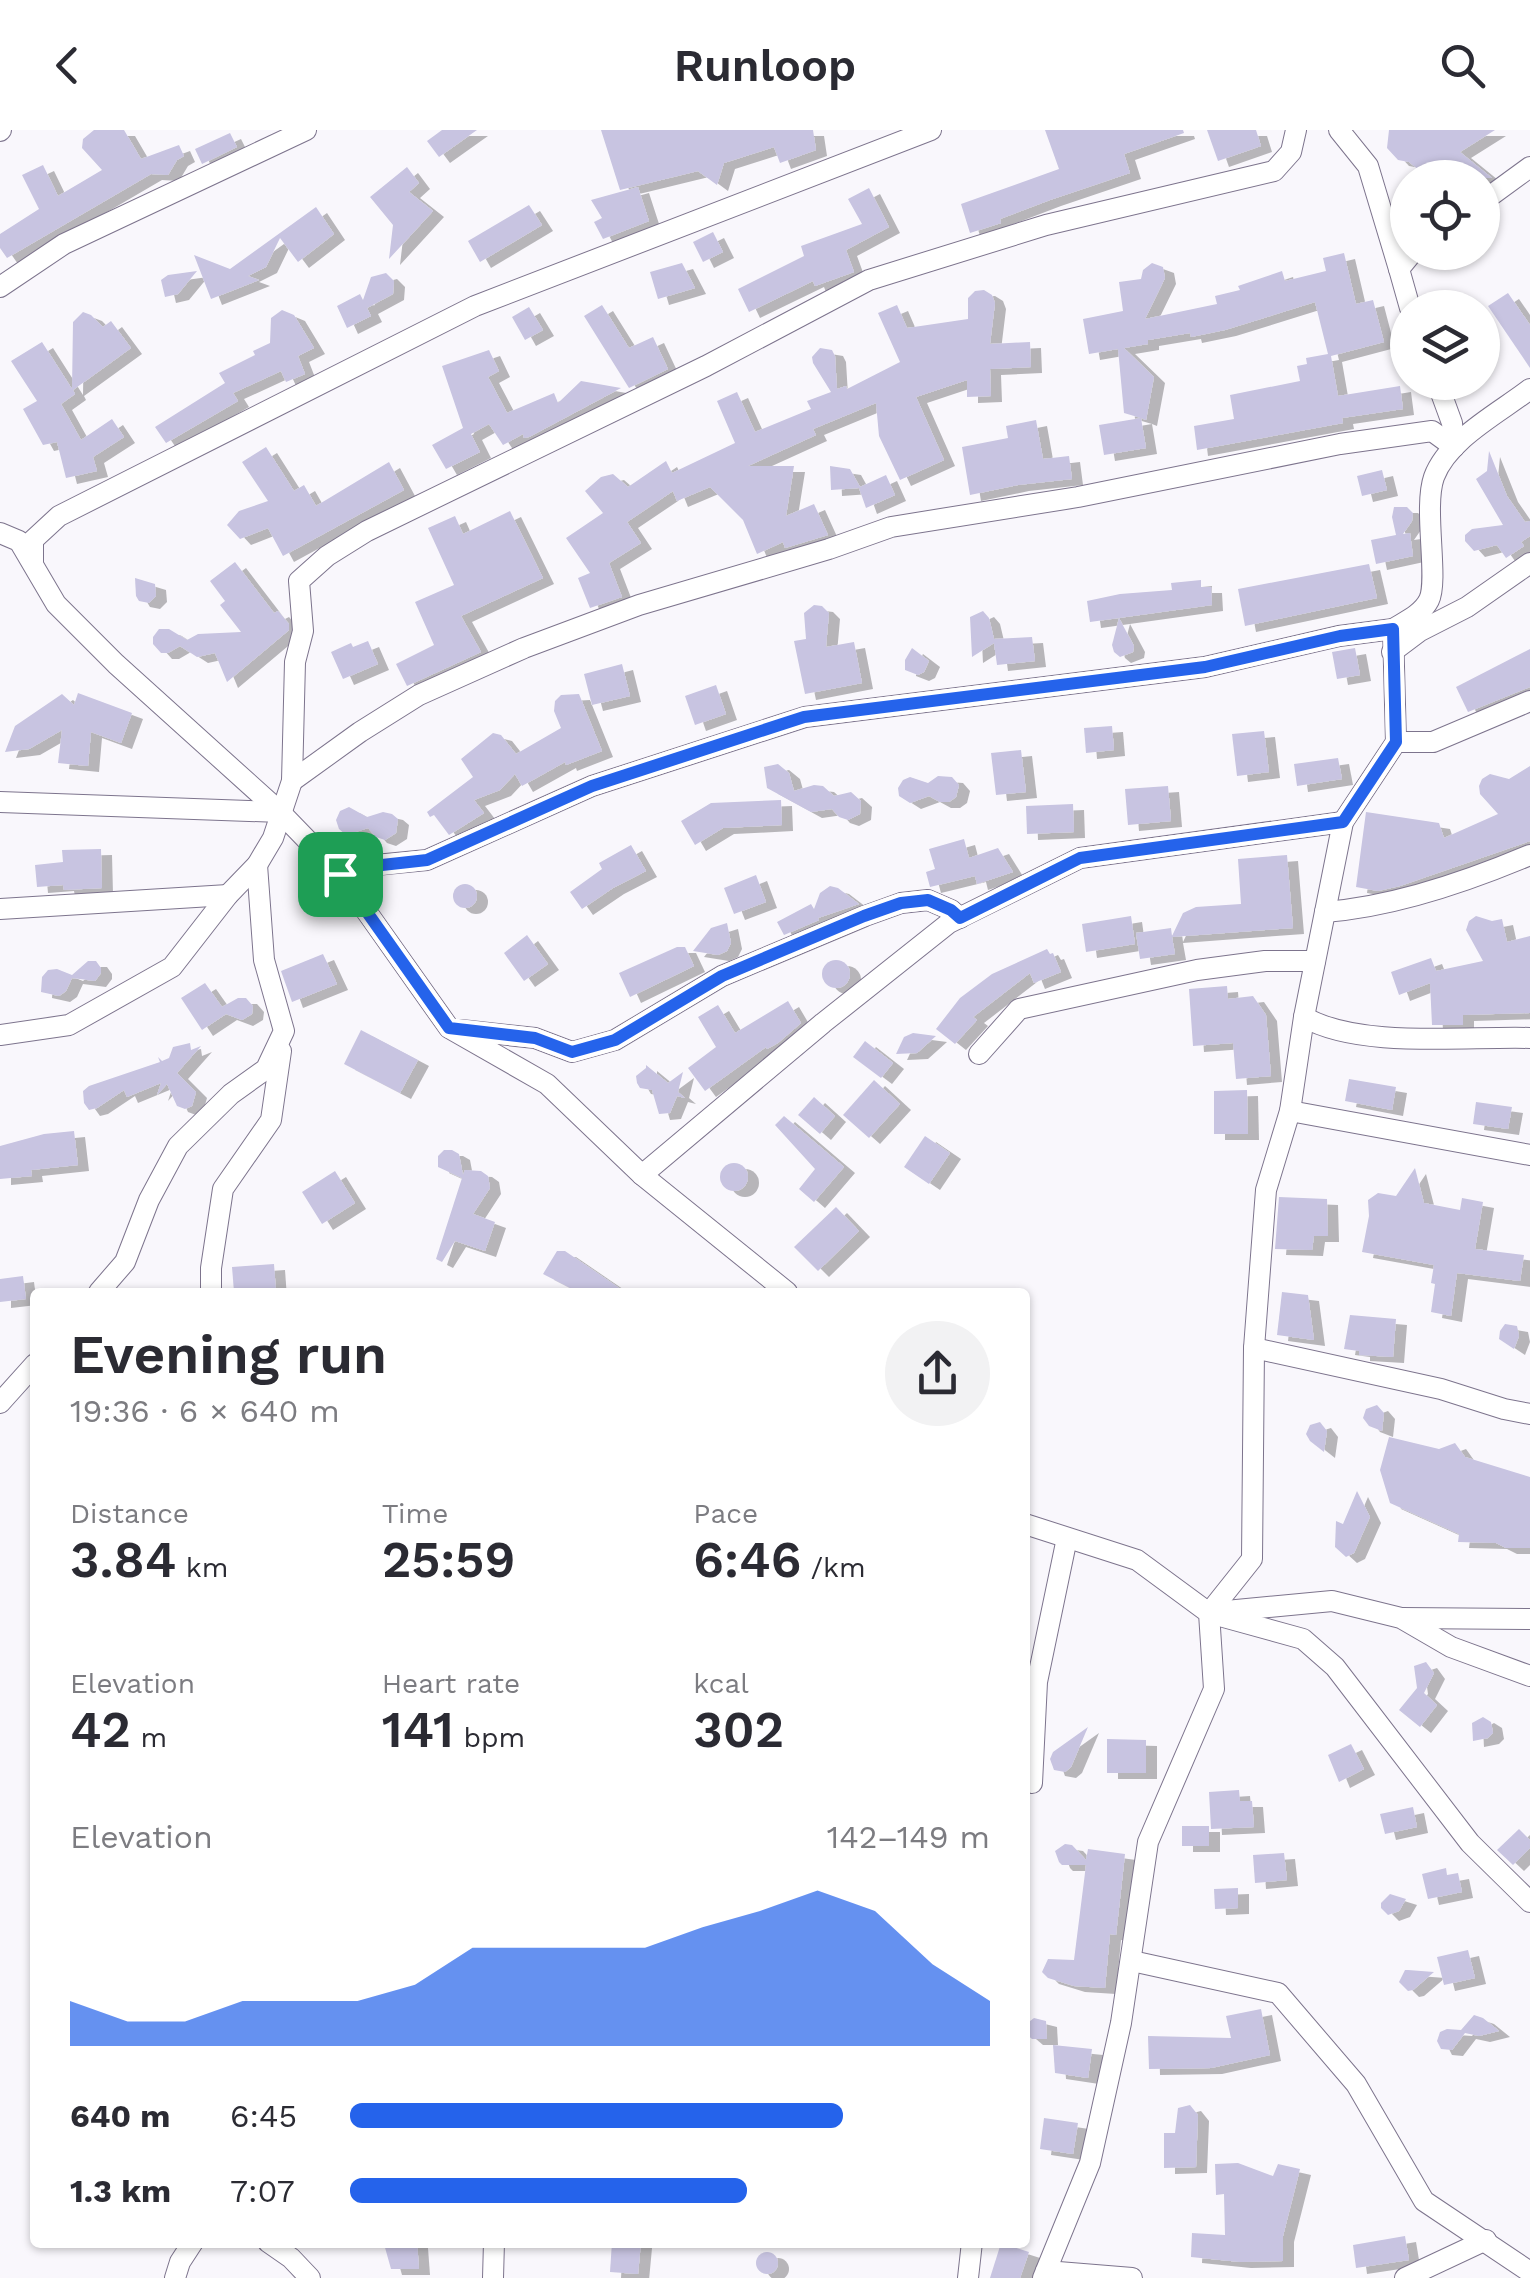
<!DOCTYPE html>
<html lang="en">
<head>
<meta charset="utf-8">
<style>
  body { margin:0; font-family:"Work Sans",sans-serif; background:#f2f2f3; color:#2b2b33; height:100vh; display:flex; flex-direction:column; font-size:38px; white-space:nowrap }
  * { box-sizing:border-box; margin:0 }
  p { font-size:32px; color:#7c7c81 }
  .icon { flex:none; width:55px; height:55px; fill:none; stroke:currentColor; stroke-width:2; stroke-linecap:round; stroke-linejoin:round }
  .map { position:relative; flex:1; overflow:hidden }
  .sheet { position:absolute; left:30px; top:1158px; width:1000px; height:960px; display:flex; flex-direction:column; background:#fff; border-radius:10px; box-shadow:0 2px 8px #0004 }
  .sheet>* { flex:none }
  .buttons { position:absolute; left:1390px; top:30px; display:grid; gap:20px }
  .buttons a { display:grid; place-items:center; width:110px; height:110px; border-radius:50%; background:#fff; box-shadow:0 2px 8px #0004; font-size:50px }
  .pin { position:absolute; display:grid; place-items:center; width:85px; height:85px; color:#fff; margin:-42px; border-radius:20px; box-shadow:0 5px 15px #0006 }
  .round { display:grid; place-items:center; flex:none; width:105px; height:105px; border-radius:52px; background:#f2f2f3 }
  .headline { display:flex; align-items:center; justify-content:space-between; height:170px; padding:0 40px }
  h1 { font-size:55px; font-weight:600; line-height:75px }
  .figures { display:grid; grid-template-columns:repeat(3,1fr); gap:15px; height:170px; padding:10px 40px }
  .figures div { display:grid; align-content:center }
  .figures b { font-size:50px; font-weight:600 }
  .figures small { font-size:28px; font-weight:400 }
  .figures p { font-size:28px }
  .chart { height:280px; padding:20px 40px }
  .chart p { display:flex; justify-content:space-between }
  .chart svg { width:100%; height:180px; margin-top:10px; fill:#2563eb; opacity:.7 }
  ul { padding:0 40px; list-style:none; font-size:32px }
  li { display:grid; grid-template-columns:160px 120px 1fr; align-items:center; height:75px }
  li i { height:25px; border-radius:12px; background:#2563eb }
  header { display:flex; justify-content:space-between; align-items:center; height:130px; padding:0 40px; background:#fff; font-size:45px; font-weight:600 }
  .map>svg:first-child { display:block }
  .building { fill:#c8c4e1; filter:url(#shadow) }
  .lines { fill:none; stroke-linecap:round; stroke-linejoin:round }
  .minor-casing { stroke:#7d748d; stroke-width:22 }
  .minor { stroke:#fff; stroke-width:20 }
  .route-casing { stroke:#fff; stroke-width:20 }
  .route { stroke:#2563eb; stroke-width:12 }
</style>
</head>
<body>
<header><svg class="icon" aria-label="back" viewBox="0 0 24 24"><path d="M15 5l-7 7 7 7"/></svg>Runloop<svg class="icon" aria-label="search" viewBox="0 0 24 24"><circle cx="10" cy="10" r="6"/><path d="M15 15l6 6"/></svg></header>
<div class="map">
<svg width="1530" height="2148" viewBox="0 0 1530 2148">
  <defs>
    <filter id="shadow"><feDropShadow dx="11" dy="6" stdDeviation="0" flood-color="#0004"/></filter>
  </defs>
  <rect width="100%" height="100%" fill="#f9f7fc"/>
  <!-- building -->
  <g class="building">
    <path d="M94,0H124L141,29L179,15L184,26L177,30L168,45L151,44L7,128L0,118V104L39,79L22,45L43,35L58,66L102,40L82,18L83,9Z"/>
    <path d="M442,0H477L439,27L427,11Z"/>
    <path d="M601,0H813L816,20L780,33L774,17L724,33L717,55L698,41L620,60Z"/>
    <path d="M1045,0H1183L1184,3L1124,24L1130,43L1050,70L1000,89L1001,93L970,103L961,74L1059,39Z"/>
    <path d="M1207,0H1256L1261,16L1218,31Z"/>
    <path d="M1389,0H1495L1460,22L1492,48H1429L1409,32L1398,30L1387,18Z"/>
    <path d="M230,3L237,17L202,34L195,19Z"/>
    <path d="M407,37L419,53L409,62L433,81L389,129L393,95L370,67Z"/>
    <path d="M638,57L649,91L603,109L594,92L602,88L591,70Z"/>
    <path d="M869,58L889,97L846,120L854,142L815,156L813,151L749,182L738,159L804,126L801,116L862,94L848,69Z"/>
    <path d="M529,75L542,95L480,132L468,111Z"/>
    <path d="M316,77L334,104L298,132L280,108L266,137L248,146L259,150L211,169L194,125L230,139Z"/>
    <path d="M713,102L723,122L703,132L693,112Z"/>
    <path d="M1344,123L1356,174L1373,170L1384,212L1331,226L1338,266L1400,256L1403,279L1342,288L1343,293L1197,320L1194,296L1234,289L1230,265L1300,251L1297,236L1307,234L1306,228L1328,224L1315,172L1225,200L1191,207L1190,203L1148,210V214L1124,218L1154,247L1146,290L1141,288L1146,318L1104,325L1099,295L1141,288L1124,283L1118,219L1089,224L1083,189L1123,181L1119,152L1141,149L1143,140L1152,133L1163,137L1165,148L1145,189L1217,174L1215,166L1240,160L1238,156L1282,141L1285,151L1326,141L1323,128Z"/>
    <path d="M682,133L695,158L658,169L650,142Z"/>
    <path d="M197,141L178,164L165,167L161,150L168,145Z"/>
    <path d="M386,143L394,151L393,164L367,178L371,186L347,198L337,176L360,164L363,170L371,147Z"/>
    <path d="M984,160L992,165L995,173L990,214L1030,212L1031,237L990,239L991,266L967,267V250L916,267L944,330L900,350L879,306L876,273L813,299L816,305L748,336H794L786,386L814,374L828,405L785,418L783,412L757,424L743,390L710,357L677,371L673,361L627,392L641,413L609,433L622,467L590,478L578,448L590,443L566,408L603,383L585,361L601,347L613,344L628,357L666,331L672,343L735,313L717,271L737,262L755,302L811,279L807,271L831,262L813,233L812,227L820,218L832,220L835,226L837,259L846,256L847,259L900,232L878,183L897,175L907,198L968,189V168L975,161Z"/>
    <path d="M1508,163L1530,195V238L1488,176Z"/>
    <path d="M602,175L629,218L653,207L668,239L629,258L584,186Z"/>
    <path d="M529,177L543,200L525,210L512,187Z"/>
    <path d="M282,180L294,185L314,218L298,226L305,244L286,252L281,241L233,263L238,271L166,313L155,297L225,253L219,243L255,225L253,221L270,213L271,188Z"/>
    <path d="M83,182L91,185L103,197L111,191L131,218L73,260L75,264L61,274L81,310L112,289L124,307L93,327L97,341L66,348L57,312L43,315L23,279L37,271L11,231L42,212L72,259L73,192Z"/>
    <path d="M489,220L499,241L488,247L507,283L554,263L558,273L581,251L621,258L529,307L524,308L523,304L503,315L489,294L471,304L480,322L446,339L432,315L463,298L442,236Z"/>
    <path d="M1036,290L1043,329L1069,326L1072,349L1018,355L970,365L962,317L1008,308L1006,296Z"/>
    <path d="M266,317L294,361L304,355L316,376L389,332L404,360L283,426L268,398L240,409L227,395L239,381L268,371L242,332Z"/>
    <path d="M1489,321L1507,366L1525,392L1530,391V406L1521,412L1524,416L1506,428L1497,415L1474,421L1465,411V405L1472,399L1503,395L1476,349L1487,341Z"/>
    <path d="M830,336L850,339L860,357L886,345L895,365L866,378L859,358L831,360Z"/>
    <path d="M1382,340L1387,360L1362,366L1357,346Z"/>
    <path d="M1394,377H1407L1413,383L1412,391L1403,404L1410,403L1413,426L1376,434L1371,410L1396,405L1392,387Z"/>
    <path d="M510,381L543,448L461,486L481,522L407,556L396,534L434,515L415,472L454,455L428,398L455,386L463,404Z"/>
    <path d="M235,432L274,483L278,481L289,494V500L227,552L215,523L197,527L180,516L168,523H161L153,514V507L159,499H169L187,510L198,504L241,502L220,475L225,471L210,451Z"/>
    <path d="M1369,434L1377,468L1245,496L1238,459Z"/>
    <path d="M135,448L155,454L156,466L149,473L139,471L136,466Z"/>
    <path d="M1201,450V457H1211L1212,475L1090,492L1087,471L1120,464L1172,460L1171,453Z"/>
    <path d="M814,475L822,476L829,483L826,517L854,512L862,553L805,564L794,511L806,509L804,483Z"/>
    <path d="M983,481L989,488L994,509L1032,507L1035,531L997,535L994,513L972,527L970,487Z"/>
    <path d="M1119,488L1134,516L1133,522L1120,527L1114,522L1112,515Z"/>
    <path d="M368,511L378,534L343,549L331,522L351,513L353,517Z"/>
    <path d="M912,518L929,531L924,542L918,545L905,540V530Z"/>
    <path d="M1355,518L1360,545L1337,549L1332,522Z"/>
    <path d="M1530,519V557L1468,582L1456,557Z"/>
    <path d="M622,534L630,566L592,575L584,544Z"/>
    <path d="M716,555L726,584L695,595L685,566Z"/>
    <path d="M78,563L132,583L121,613L91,602L88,636L58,633L62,600L29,619L5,622L15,596L62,564L74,575Z"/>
    <path d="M579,564L602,621L566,635L565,632L522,656L515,644L500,660L474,670L484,683L449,705L434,685L430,687L427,682L473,647L461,629L493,603L501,605L516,624L561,598L554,581L555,571L561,565Z"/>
    <path d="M1112,596L1114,620L1086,623L1084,598Z"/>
    <path d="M1264,601L1269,642L1237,646L1232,604Z"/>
    <path d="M1021,620L1026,662L996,665L991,623Z"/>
    <path d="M1338,628L1342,649L1297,656L1294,634Z"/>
    <path d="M778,634L789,643L794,661L814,655L823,656L834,666L851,662L861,671L860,684L848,690L839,687L832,679L811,682L767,658L764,637Z"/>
    <path d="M1530,636V711L1400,756L1378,761L1356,757L1366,682L1439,693L1444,708L1498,684L1480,664L1479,656L1482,649L1490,644L1509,649Z"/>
    <path d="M938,646L952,647L959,655L956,667L949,672H940L929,666L910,673L899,666L898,658L903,650L910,647L928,653Z"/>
    <path d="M1168,656L1171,691L1128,695L1125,659Z"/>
    <path d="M781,670L782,695L723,698L695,715L681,691L711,673Z"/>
    <path d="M1073,674L1074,702L1027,704L1026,676Z"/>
    <path d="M349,677L367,687L383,682L392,684L398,689L396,703L385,710L376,707L368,698L346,705L339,699L336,690L340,681Z"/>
    <path d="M964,709L969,728L998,718L1013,742L977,754L975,746L930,757L926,742L935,739L929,719Z"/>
    <path d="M631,715L646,741L613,758L582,779L570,762L602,739L599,733Z"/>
    <path d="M101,719L102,758L64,760L63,755L37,757L35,735L63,732L62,720Z"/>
    <path d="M1287,725L1293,798L1172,807L1175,824L1140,829L1136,803L1171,798L1172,806L1183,783L1196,777L1241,774L1238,729Z"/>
    <path d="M756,745L766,772L734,784L724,758Z"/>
    <circle cx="465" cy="766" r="12"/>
    <path d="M830,756L838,758L859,774L818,788L819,790L784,805L777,792L811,774L814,779L820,763Z"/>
    <path d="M1131,786L1135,814L1086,822L1082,794Z"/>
    <path d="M1476,786L1492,791L1502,789L1507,812L1530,806V883L1463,885V895H1432L1430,853L1399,865L1391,842L1431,828L1436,841L1483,831L1466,800L1469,791Z"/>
    <path d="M727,793L731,813L727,821L718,825L693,821L711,798Z"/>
    <path d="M527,805L548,834L524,851L504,823Z"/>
    <path d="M677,817H685L694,836L630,867L619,843Z"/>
    <path d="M1047,819L1050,824L1053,823L1061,842L1034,853L1030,843L973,887L977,890L955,914L936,899L960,868L992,844Z"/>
    <path d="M323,824L337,854L292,872L281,841Z"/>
    <circle cx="836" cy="844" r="14"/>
    <path d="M88,831H96L101,838V843L95,851L72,848L66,861L59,866L41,862L42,847L48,840L57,839L72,845Z"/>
    <path d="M205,853L222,877L238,868H246L253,876L252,884L242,890L226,884L202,900L181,868Z"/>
    <path d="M1227,856L1228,869L1253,866L1266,885L1271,946L1236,949L1233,913L1193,916L1189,859Z"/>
    <path d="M788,871L801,893L778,913L767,919L766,917L705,961L688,938L716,917L698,887L718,875L735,903Z"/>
    <path d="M361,900L418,930L400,963L344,934Z"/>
    <path d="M913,903L936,906L917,923L896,924L904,907Z"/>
    <path d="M865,911L893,933L881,948L853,927Z"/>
    <path d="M190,913L191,920L201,916L177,943L196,962L192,976L185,979L177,976L167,954L157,965L161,953L127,967L124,960L97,978L89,980L84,973L83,961L89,956L160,932L158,927L162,931L169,928L173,917Z"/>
    <path d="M646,935L668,953L683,942L678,962L685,968L677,966L670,983L659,984L652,960L640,958L637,953L636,946L646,938Z"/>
    <path d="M1349,949L1396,957L1392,980L1345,971Z"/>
    <path d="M874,950L900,974L869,1008L843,985Z"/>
    <path d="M1247,960L1248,1004H1214V961Z"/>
    <path d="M814,967L835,986L820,1004L798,985Z"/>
    <path d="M1476,972L1512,977L1508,999L1473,994Z"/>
    <path d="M784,986L844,1037L814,1072L799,1059L815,1039L775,995Z"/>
    <path d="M74,1001L78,1035L31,1040L32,1046L0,1049V1016L44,1004Z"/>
    <path d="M925,1006L950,1023L929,1054L904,1037Z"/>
    <path d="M444,1020H452L459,1024L463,1045L465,1040L481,1041L488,1046L490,1058L473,1084L495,1092L485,1121L455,1111L442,1132L436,1129L462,1048L438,1037V1026Z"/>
    <circle cx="734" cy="1047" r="14"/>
    <path d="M1415,1038L1424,1073L1460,1080L1462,1068L1483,1072L1475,1119L1524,1125L1520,1151L1457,1143L1451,1186L1431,1182L1435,1154L1431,1153L1434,1135L1362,1122L1369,1086L1368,1070L1378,1063L1396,1066Z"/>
    <path d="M335,1041L355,1073L322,1094L302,1062Z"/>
    <path d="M1279,1067L1327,1069L1328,1106H1314L1312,1120L1275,1119Z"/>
    <path d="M836,1077L859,1101L818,1141L794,1117Z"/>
    <path d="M557,1121H565L625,1162H578L543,1144Z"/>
    <path d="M274,1134L276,1162H234L232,1137Z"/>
    <path d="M23,1146L26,1169L0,1172V1149Z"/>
    <path d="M1282,1162L1308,1165L1314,1210L1277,1205Z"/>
    <path d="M1350,1185L1396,1189L1393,1227L1359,1225V1221L1344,1219Z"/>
    <path d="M1505,1194L1517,1196L1519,1206L1514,1219L1499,1209L1500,1201Z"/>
    <path d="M1377,1275L1384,1283L1382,1301L1369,1296L1363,1288L1366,1279Z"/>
    <path d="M1320,1292L1327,1301L1324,1322L1310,1311L1306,1304L1310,1295Z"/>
    <path d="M1389,1307L1439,1319L1455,1313L1465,1327L1530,1347V1418H1506L1496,1413L1458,1412L1459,1404L1390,1373L1380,1340Z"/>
    <path d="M1357,1361L1370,1387L1354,1423L1346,1427L1335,1417L1336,1391L1343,1394Z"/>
    <path d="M1426,1532L1434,1543L1424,1563L1437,1575L1420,1597L1399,1580L1417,1558L1414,1536Z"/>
    <path d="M1483,1587L1491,1592L1493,1603L1488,1608L1473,1611L1472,1593Z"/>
    <path d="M1088,1597L1071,1637L1065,1642L1054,1640L1050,1629L1053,1622Z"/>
    <path d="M1107,1609L1146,1610V1643H1107Z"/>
    <path d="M1351,1614L1364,1639L1339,1652L1328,1625Z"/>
    <path d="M1239,1660L1240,1671H1252L1254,1697L1211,1699L1209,1662Z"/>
    <path d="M1413,1677L1417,1697L1385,1704L1380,1684Z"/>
    <rect x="1182" y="1696" width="27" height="20"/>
    <path d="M1519,1699L1530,1710V1718L1513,1735L1497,1720Z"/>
    <path d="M1065,1714L1072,1715L1086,1730L1088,1719L1125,1724L1116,1805L1110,1804L1105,1858L1074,1856L1048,1848L1042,1842L1048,1829L1074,1830L1086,1735H1062L1059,1732L1055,1721Z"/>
    <path d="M1284,1723L1287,1750L1255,1753L1253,1725Z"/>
    <path d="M1446,1738L1447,1745L1458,1743L1462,1762L1428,1769L1422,1744Z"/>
    <path d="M1238,1758V1778L1215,1779L1214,1759Z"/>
    <path d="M1390,1764L1406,1769L1399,1781L1388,1785L1381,1778V1773Z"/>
    <path d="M1468,1820L1475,1848L1444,1855L1437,1827Z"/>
    <path d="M1405,1840H1408L1434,1842L1413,1860L1408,1861L1399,1852Z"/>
    <path d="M1261,1879L1270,1925L1211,1938L1149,1939L1148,1906L1231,1908L1226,1886Z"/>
    <path d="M1474,1885L1483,1888L1499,1901L1479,1906L1465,1903L1452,1920L1441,1919L1437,1911L1440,1902L1447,1899L1461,1900Z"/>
    <path d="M1034,1888L1046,1891L1047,1909H1032L1025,1903V1895Z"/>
    <path d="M1053,1915L1092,1919L1088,1948L1055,1943Z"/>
    <path d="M1190,1975L1198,1985L1196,2037L1164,2038V2003H1175L1178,1978Z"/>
    <path d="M1044,1988L1078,1993L1073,2024L1040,2019Z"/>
    <path d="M1238,2033L1273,2046L1278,2034L1300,2039L1283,2106V2131L1240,2132L1191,2127L1192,2103L1225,2105L1224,2064L1216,2065L1215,2034Z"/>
    <path d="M1405,2106L1409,2130L1356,2138L1353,2115Z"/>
    <path d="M403,2112H417L419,2139H391L384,2114Z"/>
    <path d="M612,2112H641L638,2144L610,2142Z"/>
    <path d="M1001,2113L1029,2122L1020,2148H990Z"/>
    <circle cx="767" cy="2133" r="11"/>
  </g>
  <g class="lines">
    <!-- minor casing -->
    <g class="minor-casing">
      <g id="minor">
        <path d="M1339,0L1368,36L1399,139"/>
        <path d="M0,1L1,0"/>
        <path d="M1482,72L1530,37"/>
        <path d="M0,157L64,114L306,0"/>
        <path d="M1410,178L1399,139L1413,122"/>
        <path d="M1437,252L1452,293L1454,317"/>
        <path d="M0,403L19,411L56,474L116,534L280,682L340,744L449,898L547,954L642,1045L787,1162"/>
        <path d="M33,432V410L59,386L475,176L931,0"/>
        <path d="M1392,522L1420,501L1467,477L1530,433"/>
        <path d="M1396,612H1433L1530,571"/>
        <path d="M292,651L360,602L419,565L524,518L639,475L829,419L891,397L1078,367L1340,314L1432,301L1454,317"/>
        <path d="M0,672L280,682"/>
        <path d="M340,744L355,737L427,730L592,656L805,587L1205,537L1339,506L1393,499"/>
        <path d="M0,779L228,765"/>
        <path d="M1325,782C1394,777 1466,752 1530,725"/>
        <path d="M1304,887C1360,919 1465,906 1530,908"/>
        <path d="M461,900L535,908L572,922L615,910L722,846L865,786L901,773L928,770L951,780L960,788"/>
        <path d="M0,905L69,895L172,837L228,765L257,735L273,708L292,651L295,532L303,501L299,451L327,426L367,401L706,236L869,150L1046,95L1274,41L1291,22L1296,0"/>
        <path d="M979,924L1019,879L1197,840L1265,831H1315"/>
        <path d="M1290,981L1530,1025"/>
        <path d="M642,1045L823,893L949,793L1080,728L1343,692"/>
        <path d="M99,1162L125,1132L149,1070L178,1016L231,964L266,939L284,901L264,830L257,735"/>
        <path d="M211,1162V1138L223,1059L271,990L281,921"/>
        <path d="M1254,1218L1441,1259L1504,1279L1530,1284"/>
        <path d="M0,1273L35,1234"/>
        <path d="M1025,1394L1137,1430L1209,1483L1214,1559L1148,1712L1121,1893L1090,2033L1043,2148"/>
        <path d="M1226,1481L1332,1471L1401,1488L1451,1517L1530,1546"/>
        <path d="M1209,1483L1252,1429L1254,1218L1266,1060L1290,981L1304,887L1343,692L1396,612L1393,499C1406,491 1422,484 1429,470C1439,449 1423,378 1434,347C1448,309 1499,283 1530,259"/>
        <path d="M1209,1483L1303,1509L1335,1537L1470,1713L1530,1772"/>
        <path d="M1402,1488L1530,1489"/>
        <path d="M1032,1653L1037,1552L1067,1408"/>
        <path d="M1132,1831L1278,1863L1356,1954L1424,2071L1530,2142"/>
        <path d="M268,2112L291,2128L310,2148"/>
        <path d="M1046,2141L1132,2148"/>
        <path d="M175,2148L180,2132L193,2112"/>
        <path d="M493,2148L494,2112"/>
        <path d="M968,2148L972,2112"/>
        <path d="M1405,2148L1486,2110"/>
      </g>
    </g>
    <!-- minor -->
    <use href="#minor" class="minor"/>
  </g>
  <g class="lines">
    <!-- route casing -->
    <g class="route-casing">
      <path id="route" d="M1393,499L1396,612L1343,692L1080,728L960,788L951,780L928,770L901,773L864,786L722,846L615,910L572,922L535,908L449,898L340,744L355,738L427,730L592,656L804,587L1205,537L1340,506Z"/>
    </g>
    <!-- route -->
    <use href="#route" class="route"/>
  </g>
</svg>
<div class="buttons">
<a><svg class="icon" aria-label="locate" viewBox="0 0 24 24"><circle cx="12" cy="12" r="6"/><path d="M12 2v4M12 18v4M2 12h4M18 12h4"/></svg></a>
<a><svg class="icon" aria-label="layers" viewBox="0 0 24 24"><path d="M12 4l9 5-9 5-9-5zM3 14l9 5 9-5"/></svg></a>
</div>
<div class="pin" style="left:340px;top:744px;background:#1e9e55"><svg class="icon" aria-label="arrive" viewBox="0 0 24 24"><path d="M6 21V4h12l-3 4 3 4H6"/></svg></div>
<section class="sheet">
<div class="headline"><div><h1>Evening run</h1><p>19:36 · 6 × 640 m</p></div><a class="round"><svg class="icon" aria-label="share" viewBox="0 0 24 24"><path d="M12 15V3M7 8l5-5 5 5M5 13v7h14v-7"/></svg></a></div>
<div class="figures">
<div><p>Distance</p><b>3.84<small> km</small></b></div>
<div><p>Time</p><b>25:59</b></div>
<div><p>Pace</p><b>6:46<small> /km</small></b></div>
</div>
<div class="figures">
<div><p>Elevation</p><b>42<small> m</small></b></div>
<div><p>Heart rate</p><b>141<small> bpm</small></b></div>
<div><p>kcal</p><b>302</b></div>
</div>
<div class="chart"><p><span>Elevation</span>142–149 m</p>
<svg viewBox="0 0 160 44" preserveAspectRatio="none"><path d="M0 44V33L10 38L20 38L30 33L40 33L50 33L60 29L70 20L80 20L90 20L100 20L110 15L120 11L130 6L140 11L150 24L160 33V44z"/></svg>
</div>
<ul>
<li><b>640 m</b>6:45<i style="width:77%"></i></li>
<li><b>1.3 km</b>7:07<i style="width:62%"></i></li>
</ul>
</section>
</div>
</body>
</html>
